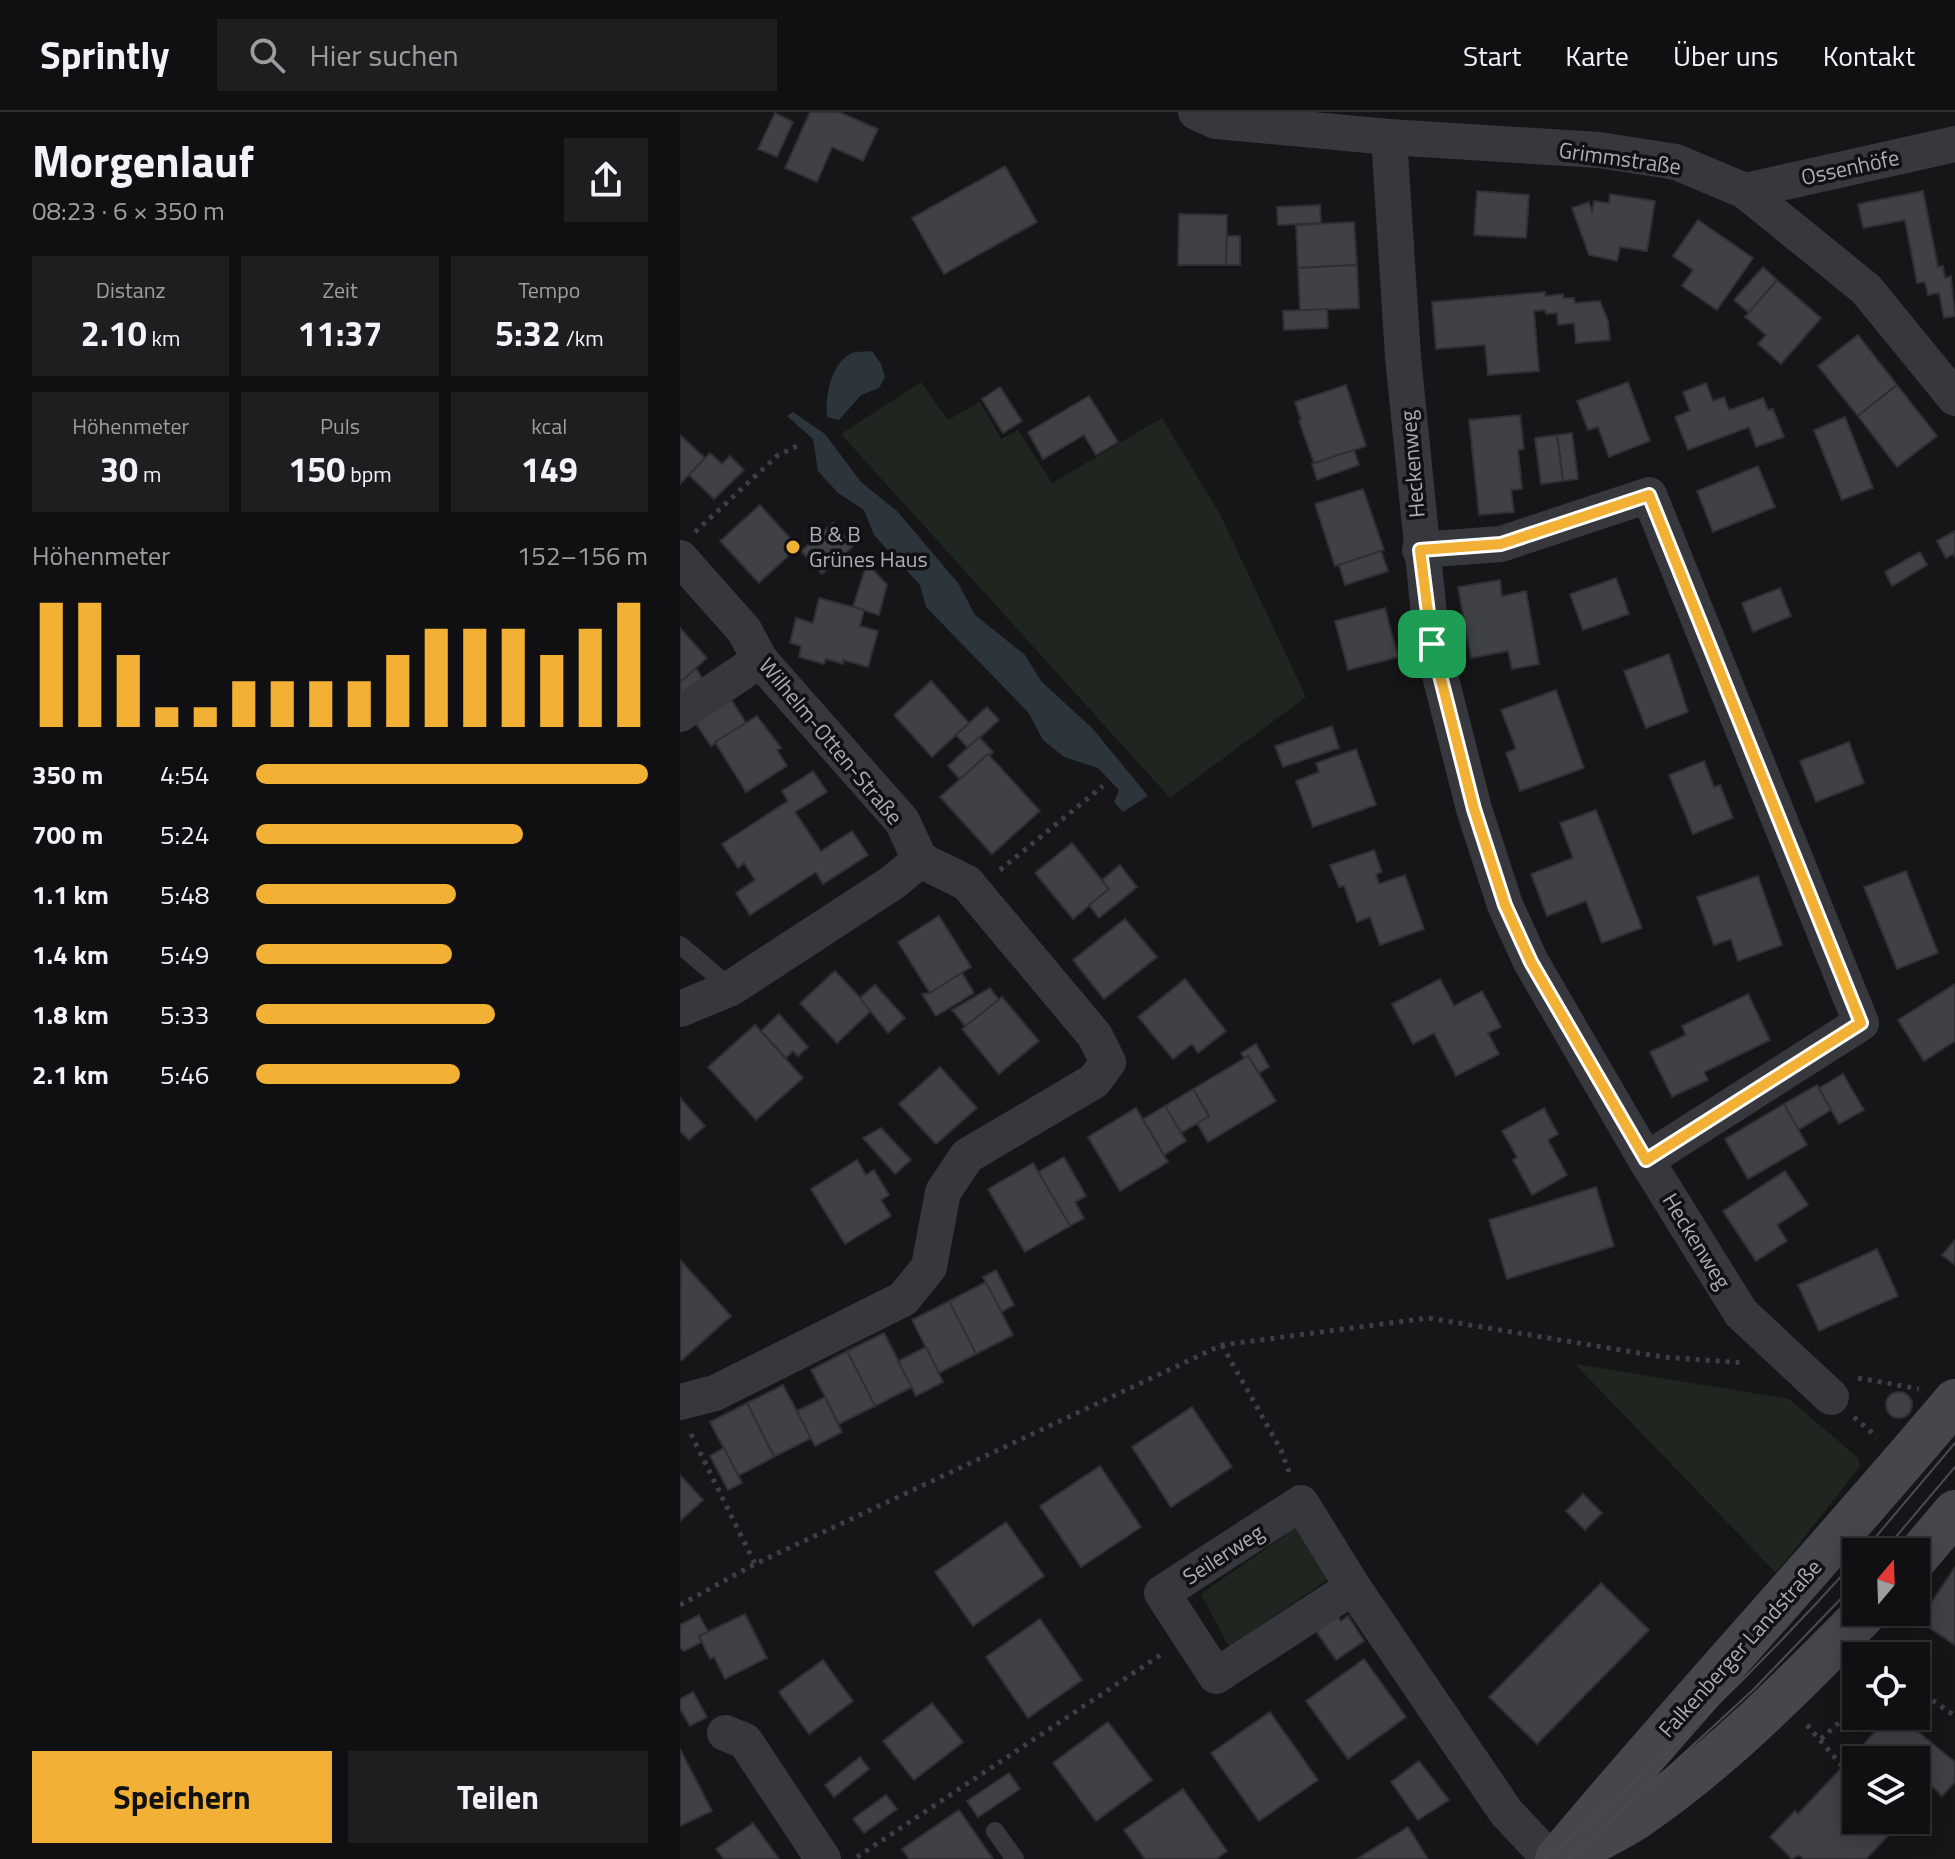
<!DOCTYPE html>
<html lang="de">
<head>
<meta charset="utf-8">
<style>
  body { margin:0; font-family:"Titillium Web",sans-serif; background:#1e1e20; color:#f1f3f6; height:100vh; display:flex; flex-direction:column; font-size:30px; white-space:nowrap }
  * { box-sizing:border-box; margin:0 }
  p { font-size:26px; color:#9c9d9f }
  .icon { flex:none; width:44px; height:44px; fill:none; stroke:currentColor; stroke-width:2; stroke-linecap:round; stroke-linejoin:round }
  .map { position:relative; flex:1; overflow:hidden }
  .side { display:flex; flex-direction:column; background:#101012; width:680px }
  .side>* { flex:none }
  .needle { width:52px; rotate:19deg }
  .fabs { position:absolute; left:1162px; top:1426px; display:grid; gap:16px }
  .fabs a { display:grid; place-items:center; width:88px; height:88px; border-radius:0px; background:#101012; box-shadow:0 4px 20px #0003,0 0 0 2px #303032; font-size:40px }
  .pin { position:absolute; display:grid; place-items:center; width:68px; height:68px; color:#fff; margin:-34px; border-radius:16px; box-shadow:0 4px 12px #0006 }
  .round { display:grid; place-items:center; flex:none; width:84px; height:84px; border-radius:0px; background:#1e1e20 }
  .overview { display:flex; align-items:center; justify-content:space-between; height:136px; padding:0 32px }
  h1 { font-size:44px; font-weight:700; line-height:60px }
  .figures { display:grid; grid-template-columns:repeat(3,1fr); gap:12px; height:136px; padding:8px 32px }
  .figures div { display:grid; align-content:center; border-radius:0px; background:#1e1e20; text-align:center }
  .figures b { font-size:34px; font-weight:700 }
  .figures small { font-size:22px; font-weight:400 }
  .figures p { font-size:22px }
  .chart { height:224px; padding:16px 32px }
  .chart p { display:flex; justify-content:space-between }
  .chart svg { width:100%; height:144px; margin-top:8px; stroke:#f2b134; stroke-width:6 }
  .cta { display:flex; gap:16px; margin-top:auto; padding:16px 32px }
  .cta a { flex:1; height:92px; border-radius:0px; background:#f2b134; color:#111; font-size:32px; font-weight:700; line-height:92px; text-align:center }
  .cta a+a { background:#1e1e20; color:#f1f3f6 }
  ul { padding:0 32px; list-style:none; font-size:26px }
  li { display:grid; grid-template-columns:128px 96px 1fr; align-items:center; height:60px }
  li i { height:20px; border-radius:10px; background:#f2b134 }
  header { display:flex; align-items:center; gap:48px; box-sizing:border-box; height:112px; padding:0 40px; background:#101012; border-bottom:2px solid #303032 }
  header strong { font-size:38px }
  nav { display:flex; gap:44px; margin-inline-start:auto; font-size:28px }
  .search { width:560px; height:72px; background:#1e1e20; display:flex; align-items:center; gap:20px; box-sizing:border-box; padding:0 28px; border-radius:0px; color:#9c9d9f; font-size:30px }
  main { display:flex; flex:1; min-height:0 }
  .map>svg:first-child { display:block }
  .green { fill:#1e261f }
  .water { fill:#2c353c }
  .building { fill:#404145; stroke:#303034; stroke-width:2 }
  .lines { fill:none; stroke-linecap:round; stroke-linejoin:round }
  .path { stroke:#3d3f44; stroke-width:5; stroke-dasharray:4 6; stroke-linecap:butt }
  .lane { stroke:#37383d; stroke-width:18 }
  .street { stroke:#37383d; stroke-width:36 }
  .secondary { stroke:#45474d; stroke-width:44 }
  .tram { stroke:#4a4c52; stroke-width:2 }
  .route-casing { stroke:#fff; stroke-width:16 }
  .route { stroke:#f2b134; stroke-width:10 }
  .poi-dot { fill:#f2b134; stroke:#111113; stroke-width:3 }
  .labels { text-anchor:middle; stroke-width:7; stroke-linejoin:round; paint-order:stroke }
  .street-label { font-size:22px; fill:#a8adb8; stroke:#111113 }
  .poi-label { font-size:22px; fill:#a8adb8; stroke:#111113; text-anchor:start }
</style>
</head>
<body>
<header>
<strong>Sprintly</strong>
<div class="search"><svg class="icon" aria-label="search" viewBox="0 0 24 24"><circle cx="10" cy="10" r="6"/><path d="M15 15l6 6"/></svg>Hier suchen</div>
<nav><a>Start</a><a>Karte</a><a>Über uns</a><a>Kontakt</a></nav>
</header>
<main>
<section class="side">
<div class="overview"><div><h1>Morgenlauf</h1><p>08:23 · 6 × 350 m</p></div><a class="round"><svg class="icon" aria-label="share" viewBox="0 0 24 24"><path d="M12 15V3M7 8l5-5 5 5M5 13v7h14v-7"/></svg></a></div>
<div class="figures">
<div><p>Distanz</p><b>2.10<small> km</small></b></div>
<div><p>Zeit</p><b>11:37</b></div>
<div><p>Tempo</p><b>5:32<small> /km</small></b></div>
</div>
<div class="figures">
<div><p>Höhenmeter</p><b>30<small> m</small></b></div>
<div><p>Puls</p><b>150<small> bpm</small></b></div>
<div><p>kcal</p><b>149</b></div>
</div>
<div class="chart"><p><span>Höhenmeter</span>152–156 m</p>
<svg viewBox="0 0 160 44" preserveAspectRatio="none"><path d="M5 44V6M15 44V6M25 44V22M35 44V38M45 44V38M55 44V30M65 44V30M75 44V30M85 44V30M95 44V22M105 44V14M115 44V14M125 44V14M135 44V22M145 44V14M155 44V6"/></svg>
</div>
<ul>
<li><b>350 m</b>4:54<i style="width:100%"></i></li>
<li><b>700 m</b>5:24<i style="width:68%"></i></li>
<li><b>1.1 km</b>5:48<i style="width:51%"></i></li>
<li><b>1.4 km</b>5:49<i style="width:50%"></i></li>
<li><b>1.8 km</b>5:33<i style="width:61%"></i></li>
<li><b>2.1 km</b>5:46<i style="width:52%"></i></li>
</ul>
<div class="cta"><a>Speichern</a><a>Teilen</a></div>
</section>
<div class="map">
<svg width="1275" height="1747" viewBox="0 0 1275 1747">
  <rect width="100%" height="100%" fill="#161618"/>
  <!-- green -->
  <g class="green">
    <path d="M241,270L268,308L300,290L321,327L338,318L372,371L482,306L541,404L626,585L490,686L161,322Z"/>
    <path d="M895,1252L1109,1287L1177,1345L1180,1354L1096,1461Z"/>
    <path d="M620,1413L654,1463L549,1535L521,1482Z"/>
  </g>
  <!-- water -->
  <g class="water">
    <path d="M192,239L201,252L205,265L199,276L181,283L159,308L147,305C145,284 151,251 172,241C177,239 187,240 192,239Z"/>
    <path d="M113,300L145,322L181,370L218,400L278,471L295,503L345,543L361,569L413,617L468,684L443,700L434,690L439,678L418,656L384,645L363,628L348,600L246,495L240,473L194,423L184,398L158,381L138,359L133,327L107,304Z"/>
  </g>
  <!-- building -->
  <g class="building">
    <path d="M130,0H159L198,17L183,49L152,35L137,70L105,56Z"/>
    <path d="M95,1L113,10L97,45L78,37Z"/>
    <path d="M325,54L357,110L264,162L232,106Z"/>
    <path d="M797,79L849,83L846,126L794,123Z"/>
    <path d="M1243,79L1258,155L1263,154L1265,166L1271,164L1275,204L1264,206L1259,181L1248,183L1245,170L1237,171L1225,108L1183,116L1178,92Z"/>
    <path d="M930,82L975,89L967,139L940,135L937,149L909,143L892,96L909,90L912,99L914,89L929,91Z"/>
    <path d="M640,93L641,111L598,113L597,95Z"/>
    <path d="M499,102L547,103L546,153H498Z"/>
    <path d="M1018,108L1073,146L1037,198L1002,174L1013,158L993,144Z"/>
    <path d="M674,110L677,153L618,156L616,113Z"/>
    <path d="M547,124H560V153H546Z"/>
    <path d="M677,153L679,196L620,199L618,156Z"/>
    <path d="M1083,155L1097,168L1069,201L1054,188Z"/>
    <path d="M1097,168L1141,206L1101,252L1078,232L1086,223L1065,205Z"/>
    <path d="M865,180V184L883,182V186H894L895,191L920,189L928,209L930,228L896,231L894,211L878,213L877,201L866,202L865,198L854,199L859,259L808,263L805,233L756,237L752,190Z"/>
    <path d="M647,197L648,216L604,218L603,199Z"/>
    <path d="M1178,223L1217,273L1178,304L1138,254Z"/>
    <path d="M948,270L970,329L929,345L918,315L908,318L897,289Z"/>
    <path d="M1026,271L1033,289L1044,285L1049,298L1083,286L1088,298L1093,297L1104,325L1076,335L1069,315L1008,338L995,305L1010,299L1003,280Z"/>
    <path d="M666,273L686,334L634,351L619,309L621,308L615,290Z"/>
    <path d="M1217,273L1257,324L1217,355L1178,304Z"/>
    <path d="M320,275L342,309L323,321L302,287Z"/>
    <path d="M409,284L438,330L416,343L404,323L363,347L348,320Z"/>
    <path d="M840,303L844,337L838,338L842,377L831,378L834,400L799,403L789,308Z"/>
    <path d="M1165,305L1193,376L1162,388L1134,318Z"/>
    <path d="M892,321L898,367L883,369L877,323Z"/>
    <path d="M0,323L25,346L0,372Z"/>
    <path d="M877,323L883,369L861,372L855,326Z"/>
    <path d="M674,338L679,353L637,368L632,352Z"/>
    <path d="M30,341L42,352L50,344L64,358L34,387L9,363Z"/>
    <path d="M1078,354L1095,395L1033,420L1017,379Z"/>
    <path d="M683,377L704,438L655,454L635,392Z"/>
    <path d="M80,393L118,435L79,471L40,429Z"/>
    <path d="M153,411L173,434L142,462L121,439Z"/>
    <path d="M1275,419V445L1273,442L1266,446L1257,429Z"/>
    <path d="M701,439L708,459L665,473L659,453Z"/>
    <path d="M1240,440L1247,453L1212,474L1205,460Z"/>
    <path d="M187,451L207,473L199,503L173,495Z"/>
    <path d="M936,466L949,502L903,518L890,482Z"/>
    <path d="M820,468L822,484L846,479L859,552L832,557L828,539L791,546L778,475Z"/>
    <path d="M1100,476L1111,504L1073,520L1062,491Z"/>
    <path d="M139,486L184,498L180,514L198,519L188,555L163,548V552L146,547L144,552L119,545L121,534L110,531L116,506L133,511Z"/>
    <path d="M705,496L718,545L668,558L655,509Z"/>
    <path d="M0,516L27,546L0,571Z"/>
    <path d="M989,542L1008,600L966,616L944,559Z"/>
    <path d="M16,556L27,575L0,592V571Z"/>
    <path d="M251,569L289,611L252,645L214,603Z"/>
    <path d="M876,578L904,656L840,679L826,641L836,637L821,598Z"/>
    <path d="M49,584L66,611L31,634L13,607Z"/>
    <path d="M307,595L319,608L288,636L276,623Z"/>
    <path d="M77,604L101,636L97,638L107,654L66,680L35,630Z"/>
    <path d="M652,614L659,636L603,655L595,634Z"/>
    <path d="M299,625L313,640L309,644L308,642L280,667L268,654Z"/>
    <path d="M1169,630L1184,671L1136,690L1120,649Z"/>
    <path d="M676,637L696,693L633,715L616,669L639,660L636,651Z"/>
    <path d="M308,642L360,699L312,742L260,685Z"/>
    <path d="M1024,649L1034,675L1040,673L1053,706L1013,722L989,663Z"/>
    <path d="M133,659L147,680L115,700L141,739L172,719L188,743L143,772L136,760L70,803L56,781L75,768L64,751L58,756L42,732L108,689L102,679Z"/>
    <path d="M916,698L962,816L922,831L906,789L867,804L851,762L893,746L880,711Z"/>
    <path d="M392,731L429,777L393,807L355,761Z"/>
    <path d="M694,738L702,760L696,762L699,772L725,763L744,817L700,833L690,805L677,810L664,774L659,775L650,753Z"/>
    <path d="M440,753L457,775L419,806L409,793L429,777L422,768Z"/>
    <path d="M1226,759L1258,841L1217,857L1184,775Z"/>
    <path d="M1078,764L1102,833L1058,849L1051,827L1034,833L1017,785Z"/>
    <path d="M259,804L291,855L250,881L218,830Z"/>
    <path d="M445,807L477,845L424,887L393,848Z"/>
    <path d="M155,859L192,898L157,931L120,891Z"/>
    <path d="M282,861L294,881L256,904L242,882L250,881Z"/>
    <path d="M505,867L546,919L518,941L512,932L493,947L458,905Z"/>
    <path d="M760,867L774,894L802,879L821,915L808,921L819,942L776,964L754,921L733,932L712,892Z"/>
    <path d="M1275,872V929L1244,949L1218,908Z"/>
    <path d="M195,873L225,906L208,921L180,886Z"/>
    <path d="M310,876L319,888L286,915L272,898Z"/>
    <path d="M1068,882L1090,928L1024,960L1028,968L992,985L970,940L1006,923L1002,914Z"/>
    <path d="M322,885L359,929L319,962L282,917Z"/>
    <path d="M99,902L128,935L118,944L113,939L106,946L81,919Z"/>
    <path d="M75,913L123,966L76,1008L28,955Z"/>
    <path d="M576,932L589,955L579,961L568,944L564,946L561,941Z"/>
    <path d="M568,944L596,989L528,1030L517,1011L529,1004L513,977Z"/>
    <path d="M260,955L297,996L256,1032L219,992Z"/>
    <path d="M1163,962L1184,998L1159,1012L1139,976Z"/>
    <path d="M1137,973L1151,998L1118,1018L1104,992Z"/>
    <path d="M513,977L529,1004L501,1021L485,994Z"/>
    <path d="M0,986L25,1014L9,1028L0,1019Z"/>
    <path d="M1104,992L1127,1033L1068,1067L1045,1027Z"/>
    <path d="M485,994L506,1029L484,1043L463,1007Z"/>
    <path d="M456,996L488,1050L440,1079L408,1025Z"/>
    <path d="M864,996L878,1022L868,1028L887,1063L852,1083L833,1048L837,1045L822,1019Z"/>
    <path d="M201,1016L231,1048L215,1062L183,1026Z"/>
    <path d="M384,1045L406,1084L395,1090L404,1106L390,1114L358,1060Z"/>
    <path d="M177,1048L186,1063L194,1058L209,1083L201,1088L211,1104L165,1132L131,1077Z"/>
    <path d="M353,1051L390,1114L345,1140L308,1077Z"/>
    <path d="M1105,1059L1128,1093L1097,1113L1107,1129L1076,1149L1043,1099Z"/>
    <path d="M916,1075L934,1134L827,1167L809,1108Z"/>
    <path d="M1275,1128V1153L1262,1143Z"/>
    <path d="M1197,1137L1218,1184L1139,1219L1118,1173Z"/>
    <path d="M1,1149L51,1204L2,1248L0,1246Z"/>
    <path d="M316,1158L334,1193L321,1200L303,1165Z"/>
    <path d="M306,1170L333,1223L296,1242L269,1189Z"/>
    <path d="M269,1189L296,1242L259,1261L232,1208Z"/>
    <path d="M204,1221L232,1275L195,1294L167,1239Z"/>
    <path d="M246,1235L263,1270L236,1284L218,1249Z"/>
    <path d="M167,1239L195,1294L159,1312L131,1258Z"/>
    <path d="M103,1273L131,1326L94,1345L67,1291Z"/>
    <circle cx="1219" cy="1293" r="13"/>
    <path d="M145,1285L162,1320L135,1334L117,1299Z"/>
    <path d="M67,1291L94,1345L58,1364L30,1310Z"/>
    <path d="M512,1295L552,1355L491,1395L452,1335Z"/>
    <path d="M44,1336L62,1371L48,1378L30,1344Z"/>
    <path d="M420,1354L461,1415L401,1455L360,1394Z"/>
    <path d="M0,1363L23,1388L0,1409Z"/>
    <path d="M903,1382L922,1401L905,1418L886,1399Z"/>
    <path d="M326,1410L364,1464L293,1514L255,1460Z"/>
    <path d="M1275,1455V1533L1239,1509Z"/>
    <path d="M921,1471L969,1518L857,1632L809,1585Z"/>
    <path d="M65,1502L87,1546L45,1567L34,1545L30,1547L19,1524Z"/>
    <path d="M656,1502L661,1509L668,1504L684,1529L656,1548L634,1516Z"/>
    <path d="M19,1503L28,1520L19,1524L22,1530L4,1539L0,1535V1513Z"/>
    <path d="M360,1507L402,1568L348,1606L306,1545Z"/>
    <path d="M684,1547L726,1605L668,1647L626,1589Z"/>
    <path d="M143,1548L173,1589L129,1622L99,1580Z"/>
    <path d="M13,1580L27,1605L10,1614L0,1597V1587Z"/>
    <path d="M252,1591L283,1630L234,1668L203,1629Z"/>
    <path d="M590,1600L638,1668L579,1709L531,1641Z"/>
    <path d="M1205,1604H1233L1243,1613L1237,1619L1275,1650V1670L1262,1684L1253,1675L1236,1694V1648H1176V1708H1223L1186,1747H1124L1119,1743L1112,1747L1090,1725L1115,1699L1118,1702L1196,1619L1193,1616Z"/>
    <path d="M428,1610L472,1668L416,1709L373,1651Z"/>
    <path d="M0,1637L32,1699L0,1714Z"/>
    <path d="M180,1645L189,1657L154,1685L145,1673Z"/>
    <path d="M739,1649L769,1688L738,1708L711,1670Z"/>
    <path d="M329,1661L340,1677L298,1705L287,1689Z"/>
    <path d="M503,1677L547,1739L536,1747H465L444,1718Z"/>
    <path d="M206,1683L217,1697L184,1721L173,1707Z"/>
    <path d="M279,1698L313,1747H229L222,1737Z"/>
    <path d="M73,1711L99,1747H44L36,1737Z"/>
    <path d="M728,1715L748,1747H677Z"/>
  </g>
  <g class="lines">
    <!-- path -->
    <g class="path">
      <path d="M15,420L97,344L121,332"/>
      <path d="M320,758L423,674"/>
      <path d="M542,1233L601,1338L609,1360"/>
      <path d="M1178,1266L1239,1277"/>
      <path d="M1174,1305L1197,1325"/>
      <path d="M11,1322L75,1452"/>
      <path d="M0,1493L75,1452L542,1233L748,1206L983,1245L1065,1251"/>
      <path d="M1236,1577L1275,1604"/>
      <path d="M1127,1613L1163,1655"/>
      <path d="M1141,1627L1176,1595"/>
      <path d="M177,1745L482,1542"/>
    </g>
    <!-- lane -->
    <g class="lane">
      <path d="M0,833L51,876"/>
      <path d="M315,1719L335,1747"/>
    </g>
    <!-- street -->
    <g class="street">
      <path d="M516,0L536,9L709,25L919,38L996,50L1065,79L1186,177L1275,286"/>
      <path d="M709,25L723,245L752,532L794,697L825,793L851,850L966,1048L1061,1201L1151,1285"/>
      <path d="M1065,79L1275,32"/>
      <path d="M740,438L821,432L969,383L1181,911L966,1048"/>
      <path d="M0,446L64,518L80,548L222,709L240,748L287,771L415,924L428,950L414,969L287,1044L263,1080L249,1155L223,1187L35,1281L0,1290"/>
      <path d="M0,602L80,548"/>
      <path d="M0,897L51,876L212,771L240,748"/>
      <path d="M673,1475L536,1564L482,1481L621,1391L673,1475L826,1700L870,1747"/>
      <path d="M45,1621L65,1629L143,1747"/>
    </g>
    <!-- secondary -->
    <g class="secondary">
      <path d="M1236,1446L1275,1400"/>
      <path d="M897,1738C917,1727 938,1718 957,1705C1041,1648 1115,1572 1186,1500"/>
      <path d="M877,1747C1006,1592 1145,1444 1275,1289"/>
    </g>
    <!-- tram -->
    <g class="tram">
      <path d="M1183,1440L1275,1331"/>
      <path d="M1203,1440L1275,1355"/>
      <path d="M865,1747C976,1656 1080,1555 1176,1448"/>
      <path d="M889,1747L1074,1577L1176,1471"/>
    </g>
  </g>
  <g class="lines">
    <!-- route casing -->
    <g class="route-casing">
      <path id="route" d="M969,383L1181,911L966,1048L851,850L825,793L794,697L752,532L740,438L821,432Z"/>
    </g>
    <!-- route -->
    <use href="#route" class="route"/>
  </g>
  <!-- markers -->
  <circle class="poi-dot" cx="113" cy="435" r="8"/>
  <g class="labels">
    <!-- street labels -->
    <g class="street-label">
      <text transform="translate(940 46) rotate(8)" y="8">Grimmstraße</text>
      <text transform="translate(1170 55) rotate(-12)" y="8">Ossenhöfe</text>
      <text transform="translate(732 352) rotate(-95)" y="8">Heckenweg</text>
      <text transform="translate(151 629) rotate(50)" y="8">Wilhelm-Otten-Straße</text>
      <text transform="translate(1017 1129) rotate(58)" y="8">Heckenweg</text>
      <text transform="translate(543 1442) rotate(-33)" y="8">Seilerweg</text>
      <text transform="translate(1060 1536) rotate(-48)" y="8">Falkenberger Landstraße</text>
    </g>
    <!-- poi labels -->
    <g class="poi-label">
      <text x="129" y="430">B &amp; B<tspan x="129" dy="25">Grünes Haus</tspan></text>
    </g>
  </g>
</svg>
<div class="fabs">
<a><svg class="needle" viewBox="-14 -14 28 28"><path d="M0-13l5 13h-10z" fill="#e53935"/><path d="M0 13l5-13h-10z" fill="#9c9d9f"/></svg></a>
<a><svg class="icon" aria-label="locate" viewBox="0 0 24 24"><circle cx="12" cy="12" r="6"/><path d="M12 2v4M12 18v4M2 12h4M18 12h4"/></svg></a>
<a><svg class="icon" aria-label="layers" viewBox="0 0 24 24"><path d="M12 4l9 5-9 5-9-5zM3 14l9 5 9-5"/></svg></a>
</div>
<div class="pin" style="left:752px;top:532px;background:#1e9e55"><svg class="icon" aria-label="arrive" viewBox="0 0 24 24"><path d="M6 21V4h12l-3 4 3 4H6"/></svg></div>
</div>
</main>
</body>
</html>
